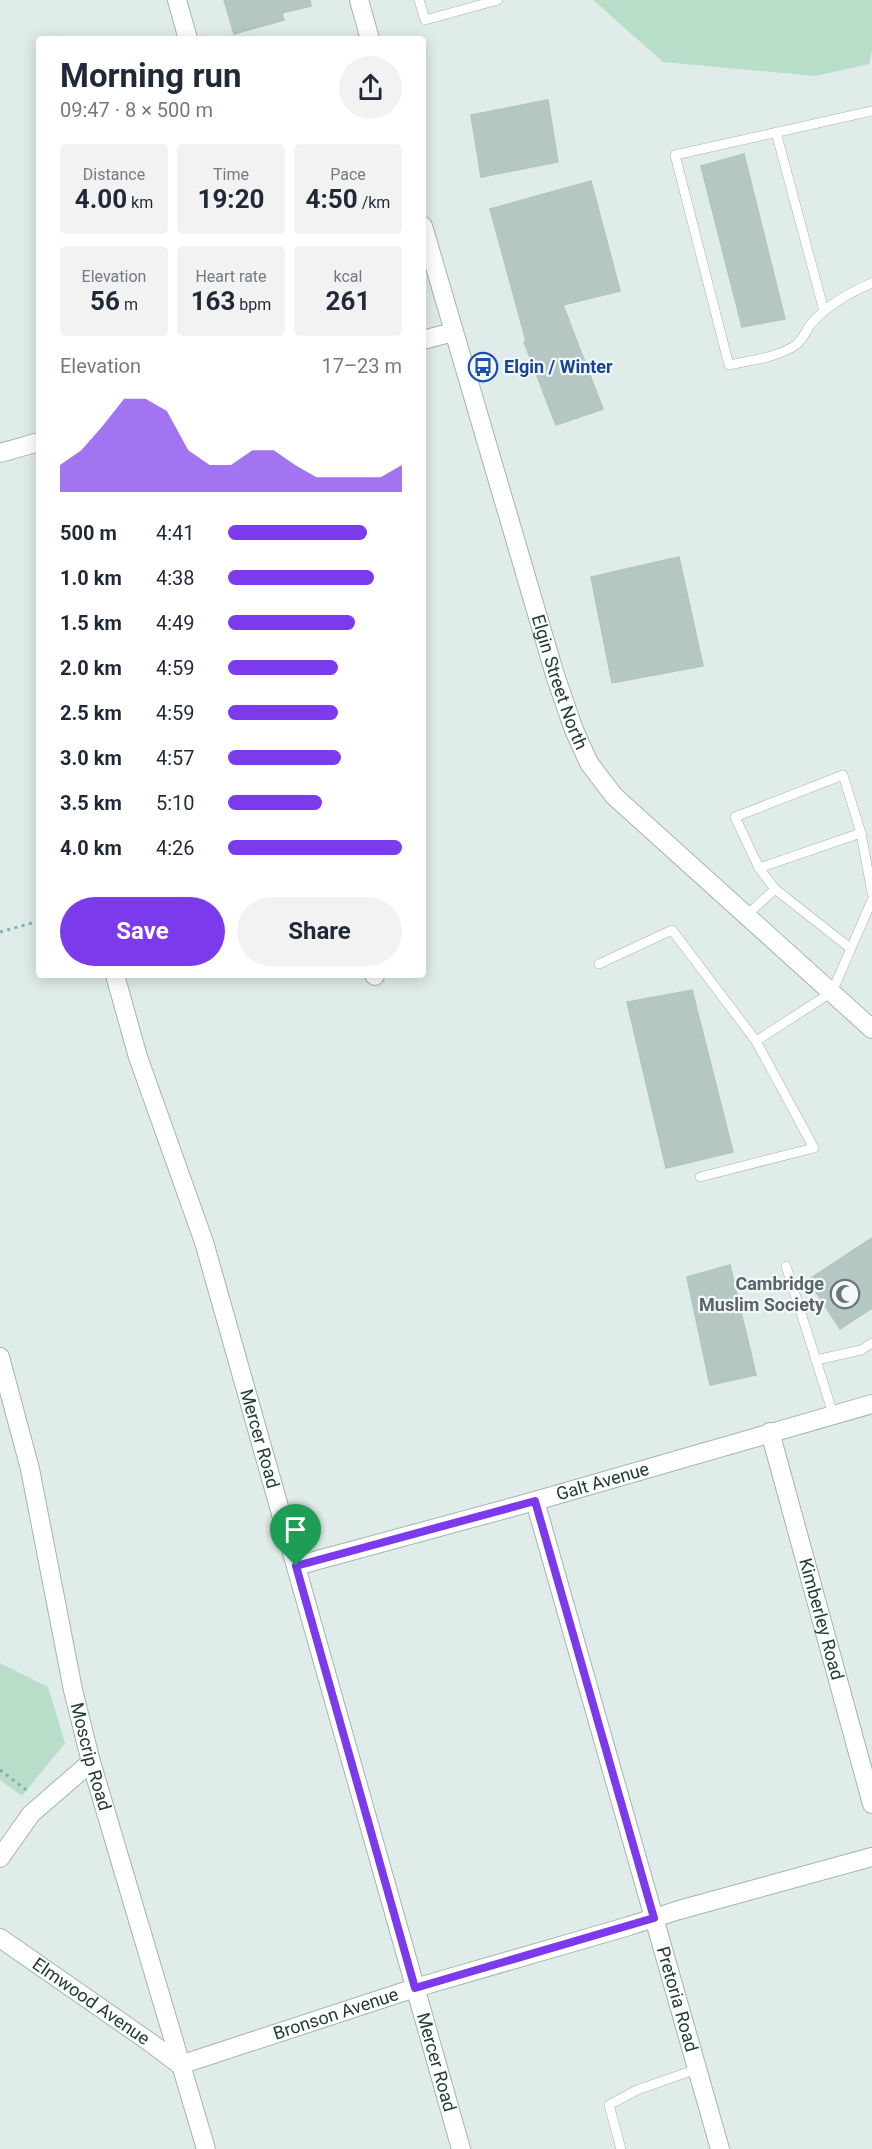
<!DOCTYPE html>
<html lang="en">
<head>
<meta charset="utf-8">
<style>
  body { margin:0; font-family:Roboto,sans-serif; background:#f2f2f3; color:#1f2937; height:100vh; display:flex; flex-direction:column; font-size:22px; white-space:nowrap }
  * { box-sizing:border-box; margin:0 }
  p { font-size:20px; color:#747a83 }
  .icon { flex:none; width:33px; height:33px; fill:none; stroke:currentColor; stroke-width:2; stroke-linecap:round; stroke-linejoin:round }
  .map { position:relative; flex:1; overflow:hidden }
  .details { position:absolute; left:36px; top:36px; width:390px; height:942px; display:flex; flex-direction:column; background:#fff; border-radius:6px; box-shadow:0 3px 15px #0003 }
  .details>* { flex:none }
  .pin { position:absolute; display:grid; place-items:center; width:51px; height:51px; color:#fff; margin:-62px -26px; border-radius:50% 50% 50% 0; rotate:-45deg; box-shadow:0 0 6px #0007 }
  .pin .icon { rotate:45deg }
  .round { display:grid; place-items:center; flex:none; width:63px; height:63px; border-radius:32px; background:#f2f2f3 }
  .summary { display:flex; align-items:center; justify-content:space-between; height:102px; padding:0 24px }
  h1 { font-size:33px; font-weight:700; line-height:45px }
  .metrics { display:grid; grid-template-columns:repeat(3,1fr); gap:9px; height:102px; padding:6px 24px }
  .metrics div { display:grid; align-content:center; border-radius:6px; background:#f2f2f3; text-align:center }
  .metrics b { font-size:26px; font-weight:700 }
  .metrics small { font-size:16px; font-weight:400 }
  .metrics p { font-size:16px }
  .chart { height:168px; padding:12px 24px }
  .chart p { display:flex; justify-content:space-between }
  .chart svg { width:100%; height:108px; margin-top:6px; fill:#7c3aed; opacity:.7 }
  .button { display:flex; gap:12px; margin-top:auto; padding:12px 24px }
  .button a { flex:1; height:69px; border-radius:36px; background:#7c3aed; color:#fff; font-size:24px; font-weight:700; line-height:69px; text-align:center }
  .button a+a { background:#f2f2f3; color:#1f2937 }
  ul { padding:0 24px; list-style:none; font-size:20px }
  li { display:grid; grid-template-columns:96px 72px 1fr; align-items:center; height:45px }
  li i { height:15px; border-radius:8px; background:#7c3aed }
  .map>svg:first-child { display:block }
  .green { fill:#b8dec9 }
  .building { fill:#b5c7c2; stroke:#b2c6c1; stroke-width:1.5 }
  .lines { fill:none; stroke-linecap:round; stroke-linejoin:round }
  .service-casing { stroke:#a3b4b1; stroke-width:10 }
  .minor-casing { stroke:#a3b4b1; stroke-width:20 }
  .tertiary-casing { stroke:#a3b4b1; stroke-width:20 }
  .path { stroke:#7fb1a9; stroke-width:3; stroke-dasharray:3 4.5; stroke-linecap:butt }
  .service { stroke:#fff; stroke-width:9 }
  .minor { stroke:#fff; stroke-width:18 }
  .tertiary { stroke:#fff; stroke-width:18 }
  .route-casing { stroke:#fff; stroke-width:12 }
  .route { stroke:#7c3aed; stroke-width:8 }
  .labels { text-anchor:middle; stroke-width:4.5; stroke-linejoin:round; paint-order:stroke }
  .transit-label { font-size:18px; font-weight:bold; fill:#164399; stroke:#f1f8f6; text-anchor:start }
  .street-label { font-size:18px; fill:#203d3a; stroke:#f1f8f6 }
  .worship-label { font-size:18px; font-weight:bold; fill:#5b616d; stroke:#f1f8f6; text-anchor:end }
</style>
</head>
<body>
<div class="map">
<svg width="872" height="2149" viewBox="0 0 872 2149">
  <rect width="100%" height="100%" fill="#e0ece9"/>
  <!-- green -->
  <g class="green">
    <path d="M593,0H872V51L869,64L815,76L663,62Z"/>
    <path d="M0,1663L48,1687L65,1743L22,1796L0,1780Z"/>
  </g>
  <!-- building -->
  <g class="building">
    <path d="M224,0H310L311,6L282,13L284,20L234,34Z"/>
    <path d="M548,100L558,162L481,177L471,115Z"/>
    <path d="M744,154L785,319L742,327L701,166Z"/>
    <path d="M591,181L620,291L563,305L603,409L556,425L524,342L526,341L490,209Z"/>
    <path d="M679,557L703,666L612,683L591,577Z"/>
    <path d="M692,990L733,1152L666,1168L627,1002Z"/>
    <path d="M872,1238V1308L840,1329L808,1280Z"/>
    <path d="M730,1265L756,1375L710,1385L687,1277Z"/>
  </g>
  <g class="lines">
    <!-- service casing -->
    <g class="service-casing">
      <g id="service">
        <path d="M419,0L425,20L498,0"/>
        <path d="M872,111L675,155L729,365C751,360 778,358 797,344C802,340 806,331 810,325C827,305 848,293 872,283"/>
        <path d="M776,132L824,311"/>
        <path d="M759,868L861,833"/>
        <path d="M775,889L850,948"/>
        <path d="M747,915L775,889L759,868L735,817L843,775L861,833L872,893"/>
        <path d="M599,964L672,930L756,1041L814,1148L700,1177"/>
        <path d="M756,1041L832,992L872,900"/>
        <path d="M786,1266L816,1360"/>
        <path d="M833,1414L816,1360L861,1350L872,1343"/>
        <path d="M621,2149L609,2105L637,2090L697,2069"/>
      </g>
    </g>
    <!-- minor casing -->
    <g class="minor-casing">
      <g id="minor">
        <path d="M177,0L188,39"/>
        <path d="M423,340L453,332"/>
        <path d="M0,453L39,442"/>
        <path id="s1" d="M115,975L138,1057L204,1242L461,2149"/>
        <path d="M374,975L375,976"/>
        <path id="s2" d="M0,1357L30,1469L73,1690L91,1762L206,2149"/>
        <path id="s3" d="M770,1432L872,1804"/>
        <path id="s4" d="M535,1501L720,2149"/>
        <path id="s5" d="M296,1566L535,1501L872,1404"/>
        <path d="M0,1858L31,1814L91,1762"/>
        <path id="s6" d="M0,1938L151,2043L180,2065"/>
        <path id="s7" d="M180,2065L415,1988L629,1926L679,1910L872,1857"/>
      </g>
    </g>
    <!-- tertiary casing -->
    <g class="tertiary-casing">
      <g id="tertiary">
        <path d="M359,0L370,39"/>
        <path id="s8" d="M423,226L555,675L574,730L589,763L614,796L872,1029"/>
      </g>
    </g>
    <!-- path -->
    <g class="path">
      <path d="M0,932L39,921"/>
      <path d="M0,1770L29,1792"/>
    </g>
    <!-- service -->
    <use href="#service" class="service"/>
    <!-- minor -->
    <use href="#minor" class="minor"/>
    <!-- tertiary -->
    <use href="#tertiary" class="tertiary"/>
  </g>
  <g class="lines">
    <!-- route casing -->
    <g class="route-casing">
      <path id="route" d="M535,1501L654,1918L415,1988L296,1566Z"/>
    </g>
    <!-- route -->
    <use href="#route" class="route"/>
  </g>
  <!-- icons -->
  <defs>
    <g id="bus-ring" transform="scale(1.5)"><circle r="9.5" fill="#f1f8f6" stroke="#1a4fb4" stroke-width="1.5"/><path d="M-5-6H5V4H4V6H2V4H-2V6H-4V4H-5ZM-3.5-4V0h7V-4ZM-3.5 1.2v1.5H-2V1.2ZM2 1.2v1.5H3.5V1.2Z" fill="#1a4fb4"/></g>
    <g id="mosque-ring" transform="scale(1.5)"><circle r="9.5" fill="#f1f8f6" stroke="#6b7280" stroke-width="1.5"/><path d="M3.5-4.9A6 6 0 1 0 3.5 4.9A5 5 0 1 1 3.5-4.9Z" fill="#6b7280"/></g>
  </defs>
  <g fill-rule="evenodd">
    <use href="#bus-ring" x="483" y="367"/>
    <use href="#mosque-ring" x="845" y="1294"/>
  </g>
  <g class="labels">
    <!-- transit labels -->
    <g class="transit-label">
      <text x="504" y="373">Elgin / Winter</text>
    </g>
    <!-- street labels -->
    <g class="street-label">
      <text dy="6" stroke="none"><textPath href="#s8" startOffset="476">Elgin Street North</textPath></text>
      <text dy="6" stroke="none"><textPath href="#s1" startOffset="486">Mercer Road</textPath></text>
      <text dy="6" stroke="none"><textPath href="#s5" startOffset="318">Galt Avenue</textPath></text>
      <text dy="6" stroke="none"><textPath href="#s3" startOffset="194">Kimberley Road</textPath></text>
      <text dy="6" stroke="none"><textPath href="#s2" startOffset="410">Moscrip Road</textPath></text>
      <text dy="6" stroke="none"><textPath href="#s4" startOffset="518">Pretoria Road</textPath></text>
      <text dy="6" stroke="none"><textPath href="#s6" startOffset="111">Elmwood Avenue</textPath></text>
      <text dy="6" stroke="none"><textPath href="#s7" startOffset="164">Bronson Avenue</textPath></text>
      <text dy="6" stroke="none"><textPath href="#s1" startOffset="1134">Mercer Road</textPath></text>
    </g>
    <!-- worship labels -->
    <g class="worship-label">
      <text x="824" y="1290">Cambridge<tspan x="824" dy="21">Muslim Society</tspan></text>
    </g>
  </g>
</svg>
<div class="pin" style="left:296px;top:1566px;background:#1e9e55"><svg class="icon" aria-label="arrive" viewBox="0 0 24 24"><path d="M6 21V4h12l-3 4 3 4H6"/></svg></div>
<section class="details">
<div class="summary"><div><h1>Morning run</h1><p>09:47 · 8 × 500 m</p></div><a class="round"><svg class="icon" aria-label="share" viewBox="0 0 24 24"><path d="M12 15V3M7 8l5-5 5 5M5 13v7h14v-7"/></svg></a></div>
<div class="metrics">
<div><p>Distance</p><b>4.00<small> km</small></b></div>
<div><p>Time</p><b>19:20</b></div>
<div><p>Pace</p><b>4:50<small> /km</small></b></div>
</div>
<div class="metrics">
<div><p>Elevation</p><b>56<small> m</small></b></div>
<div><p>Heart rate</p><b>163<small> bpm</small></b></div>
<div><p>kcal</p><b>261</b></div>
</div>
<div class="chart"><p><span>Elevation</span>17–23 m</p>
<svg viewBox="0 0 160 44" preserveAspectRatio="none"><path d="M0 44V33L10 27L20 17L30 6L40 6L50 11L60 27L70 33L80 33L90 27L100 27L110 33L120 38L130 38L140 38L150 38L160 33V44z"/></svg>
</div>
<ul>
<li><b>500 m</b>4:41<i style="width:80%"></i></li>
<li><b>1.0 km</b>4:38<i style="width:84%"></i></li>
<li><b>1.5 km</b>4:49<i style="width:73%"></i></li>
<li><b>2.0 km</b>4:59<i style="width:63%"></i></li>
<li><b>2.5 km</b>4:59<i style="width:63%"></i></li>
<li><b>3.0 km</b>4:57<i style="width:65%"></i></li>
<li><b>3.5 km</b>5:10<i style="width:54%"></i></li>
<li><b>4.0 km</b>4:26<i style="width:100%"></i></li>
</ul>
<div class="button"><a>Save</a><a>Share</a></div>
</section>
</div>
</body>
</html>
